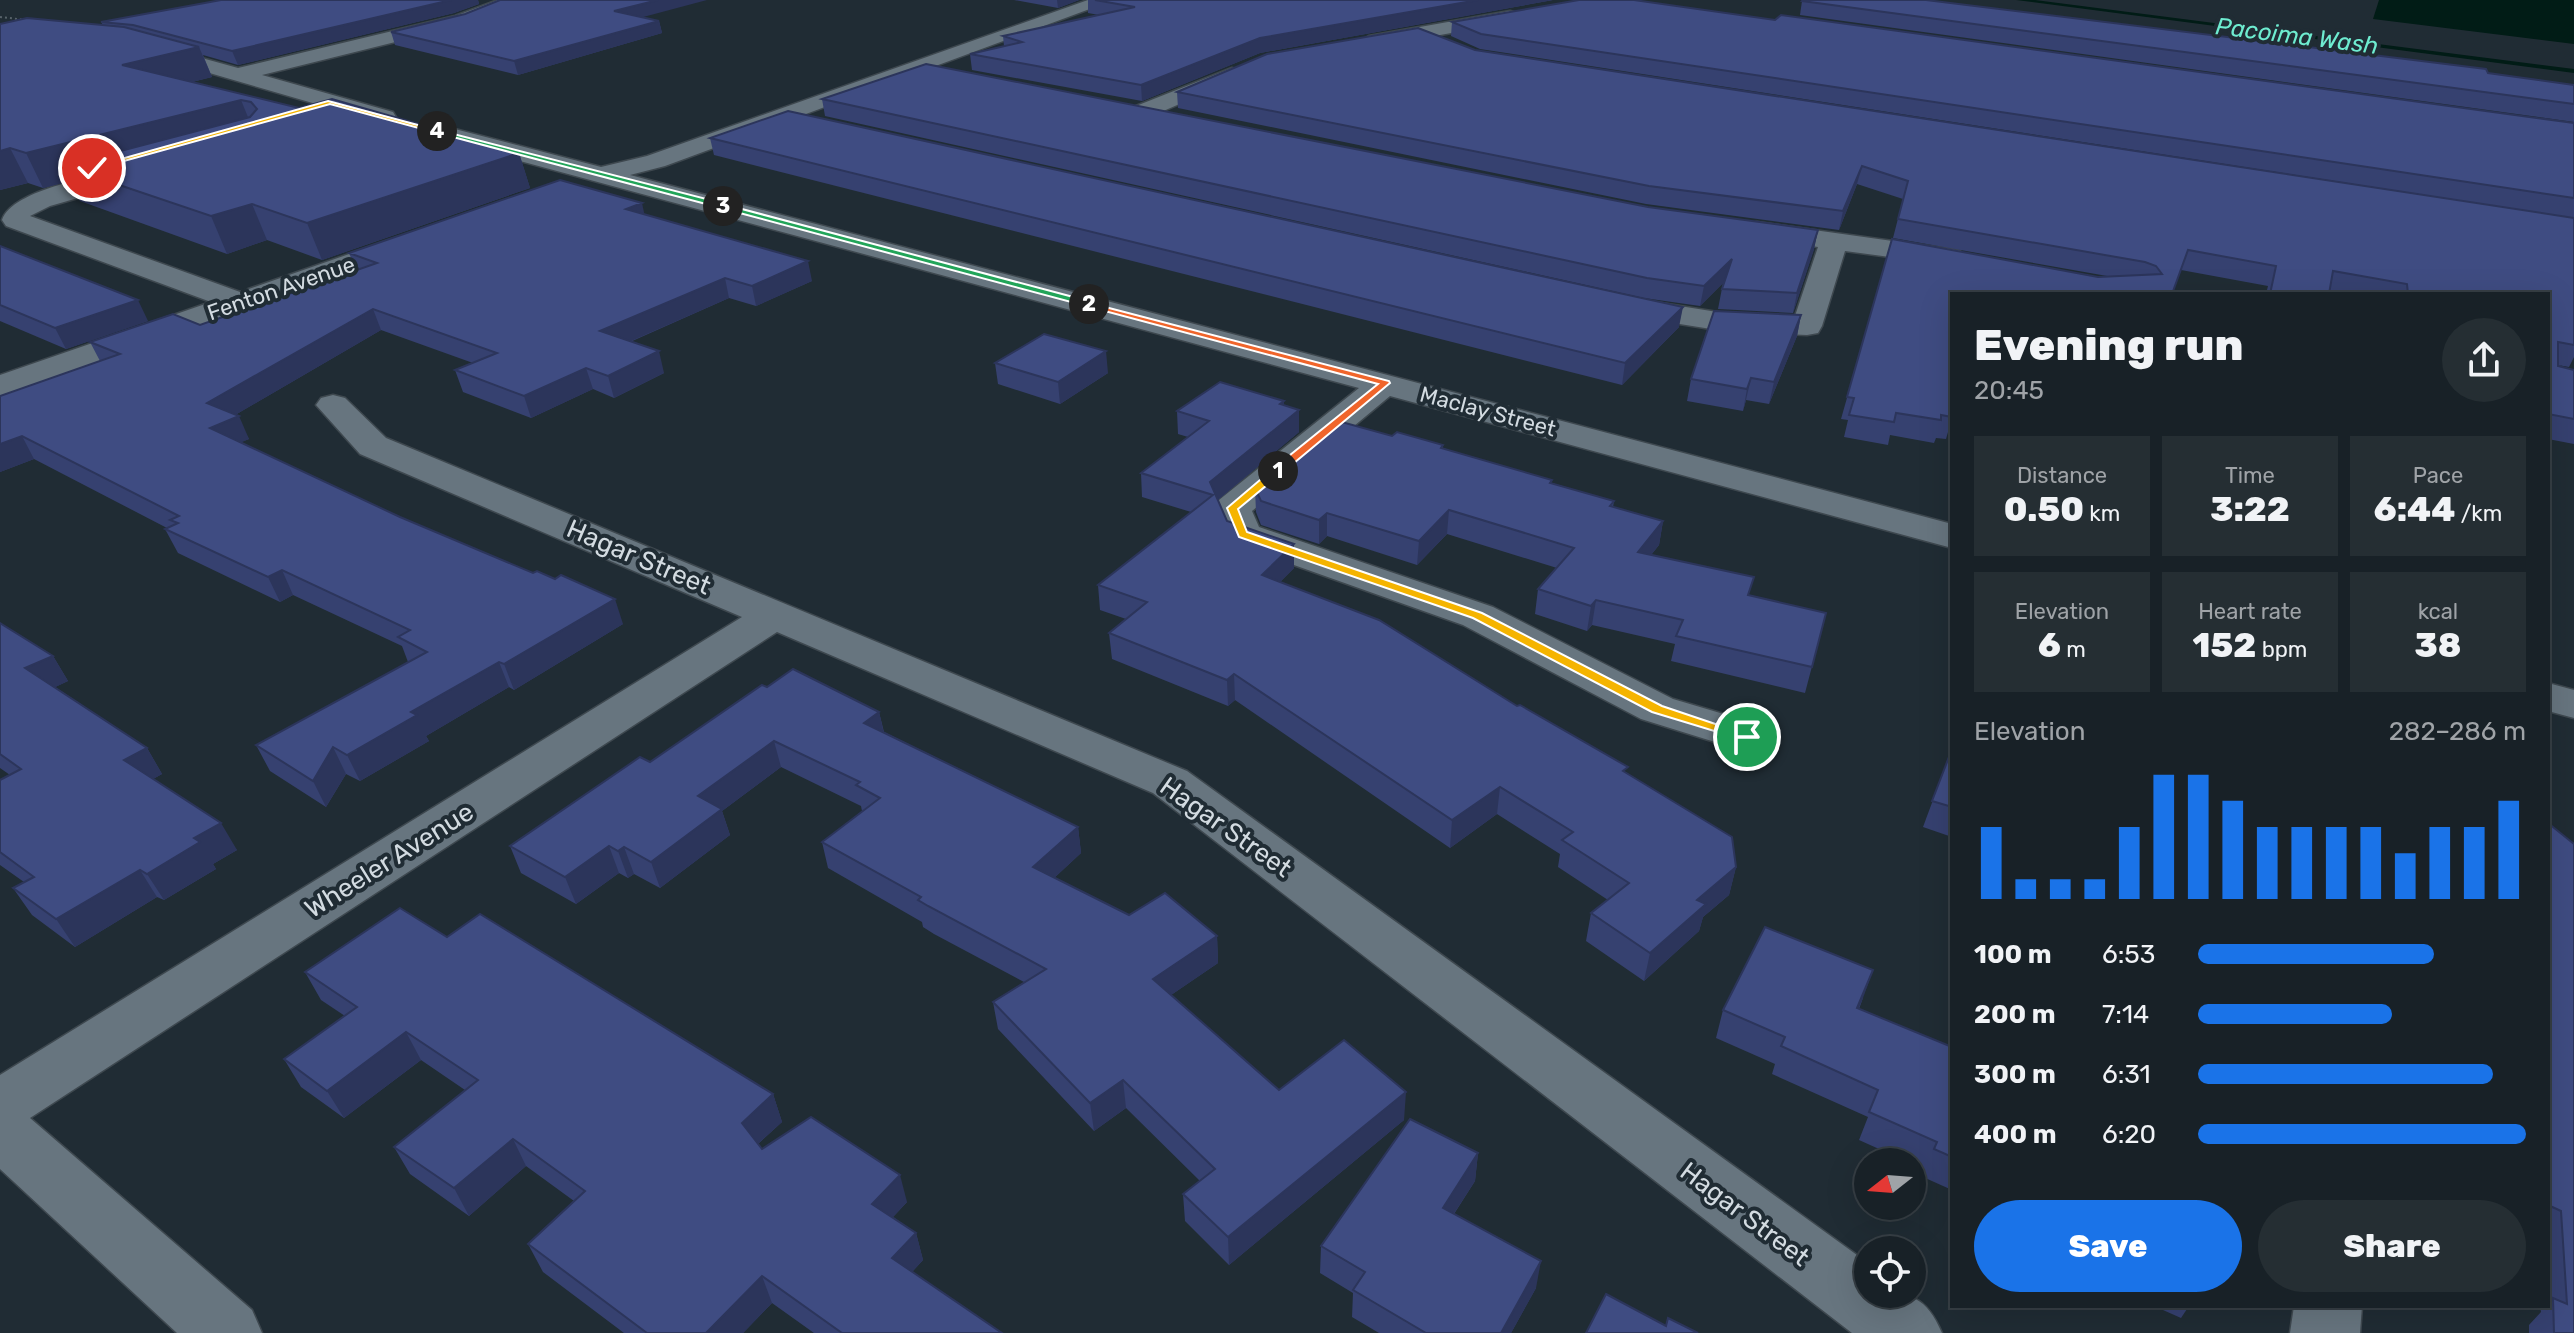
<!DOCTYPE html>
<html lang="en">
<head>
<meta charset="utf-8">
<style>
  body { margin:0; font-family:Rubik,sans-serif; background:#252e33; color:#f1f3f6; height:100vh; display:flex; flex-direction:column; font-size:30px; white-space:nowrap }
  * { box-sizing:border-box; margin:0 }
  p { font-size:26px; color:#9fa3a7 }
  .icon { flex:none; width:44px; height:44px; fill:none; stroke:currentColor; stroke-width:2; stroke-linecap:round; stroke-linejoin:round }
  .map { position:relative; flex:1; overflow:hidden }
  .drawer { position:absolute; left:1950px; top:292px; width:600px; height:1016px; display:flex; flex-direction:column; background:#182127; border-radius:0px; box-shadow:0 8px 32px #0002,0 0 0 2px #363e44 }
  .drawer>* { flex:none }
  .needle { width:52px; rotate:253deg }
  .tools { position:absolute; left:1854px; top:1148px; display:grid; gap:16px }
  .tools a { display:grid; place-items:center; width:72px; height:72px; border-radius:50%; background:#182127; box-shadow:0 8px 32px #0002,0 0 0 2px #363e44; font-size:40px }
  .pin { position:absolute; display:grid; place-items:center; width:68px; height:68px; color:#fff; margin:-34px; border:4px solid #fff; border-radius:50%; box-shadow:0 2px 8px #0007 }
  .km { position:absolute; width:40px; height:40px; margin:-20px; border-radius:50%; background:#222; color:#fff; font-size:22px; line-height:40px; text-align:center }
  .round { display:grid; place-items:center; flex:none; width:84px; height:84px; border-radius:42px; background:#252e33 }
  .overview { display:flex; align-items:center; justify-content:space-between; height:136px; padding:0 24px }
  h1 { font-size:44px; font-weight:800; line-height:60px }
  .metrics { display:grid; grid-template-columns:repeat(3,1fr); gap:12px; height:136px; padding:8px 24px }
  .metrics div { display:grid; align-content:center; border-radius:0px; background:#252e33; text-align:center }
  .metrics b { font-size:34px; font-weight:800 }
  .metrics small { font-size:22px; font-weight:400 }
  .metrics p { font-size:22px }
  .chart { height:224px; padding:16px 24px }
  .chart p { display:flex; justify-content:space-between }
  .chart svg { width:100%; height:144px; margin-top:8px; stroke:#1a73e8; stroke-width:6 }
  .button { display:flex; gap:16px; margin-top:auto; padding:16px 24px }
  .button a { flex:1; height:92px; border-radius:48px; background:#1a73e8; color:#fff; font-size:32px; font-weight:800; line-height:92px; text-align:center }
  .button a+a { background:#252e33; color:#f1f3f6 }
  ul { padding:0 24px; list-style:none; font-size:26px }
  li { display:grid; grid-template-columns:128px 96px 1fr; align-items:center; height:60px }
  li i { height:20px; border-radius:10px; background:#1a73e8 }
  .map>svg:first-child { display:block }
  .water { fill:#011c16 }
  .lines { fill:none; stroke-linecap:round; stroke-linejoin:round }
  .stream { fill:#011c16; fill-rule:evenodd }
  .minor-casing { stroke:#3e484f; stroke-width:3 }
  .path { stroke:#58636a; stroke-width:2; stroke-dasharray:2 3; stroke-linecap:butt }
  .minor { fill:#67757f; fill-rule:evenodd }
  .wall { fill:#364170 }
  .shaded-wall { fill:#2c355b }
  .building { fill:#3f4c82; stroke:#2c355b; stroke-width:2 }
  .split-1 { fill:#f5b400; stroke:#fff; stroke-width:2 }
  .split-2 { fill:#f0652b; stroke:#fff; stroke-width:2 }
  .split-3 { fill:#22a559; stroke:#fff; stroke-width:2 }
  .split-4 { fill:#22a559; stroke:#fff; stroke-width:2 }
  .split-5 { fill:#f5b400; stroke:#fff; stroke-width:2 }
  .labels { text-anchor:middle; stroke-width:8; stroke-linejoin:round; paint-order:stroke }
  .far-street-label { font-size:22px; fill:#d3dbe1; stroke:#202c34 }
  .far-water-label { font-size:24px; font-style:italic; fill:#6eecd0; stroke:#202c34 }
  .street-label { font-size:26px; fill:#d3dbe1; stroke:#202c34 }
</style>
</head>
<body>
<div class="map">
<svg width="2574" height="1333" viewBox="0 0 2574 1333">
  <rect width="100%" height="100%" fill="#202c34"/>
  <!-- water -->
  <path class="water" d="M2379,0H2574V44L2373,19Z"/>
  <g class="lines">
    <!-- stream -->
    <path class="stream" d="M2016,0H2035L2574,69V73Z"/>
    <!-- minor casing -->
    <g class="minor-casing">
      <g id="minor">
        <path d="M498,0H524L468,24L262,75L393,112L396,117L393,122L385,124L144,54L141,50L151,44L238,68L455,16Z"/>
        <path d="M1088,0H1114L665,166L630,175L1952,524V548L1390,396L1252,511L1259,527L1493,607L1673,699L1764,726L1770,737L1764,748L1747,752L1641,719L1463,625L1229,542L1213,508L1219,500L1359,388L439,139L435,134L447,127L601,167L647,156Z"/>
        <path d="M1510,11L1517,13V21L1369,48L1359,42L1369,36Z"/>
        <path d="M1232,68L1239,70L1243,74L1239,78L1152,116L1144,118L1133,111L1136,106Z"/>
        <path d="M132,167L141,170L145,175L141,180L50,206L30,216L240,292L398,237H418L422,243L418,249L0,396V375L211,302L6,226L2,220C12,189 101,175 132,167Z"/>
        <path d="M1757,222L1950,249L1960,251L1964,257L1960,263L1950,265L1845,251L1822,326L1818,333L1807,335L1730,332L1623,315L1612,312L1608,306L1612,300L1623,297L1730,314L1795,316L1818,247L1747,236L1743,230L1747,224Z"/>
        <path d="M333,395L345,398L386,438L1187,771L1868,1263V1294C1909,1294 1924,1292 1942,1333H1852L1153,793L777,632L30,1118L252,1310L262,1333H177L0,1169V1075L742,617L360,454L316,405L321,398Z"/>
        <path d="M2548,683L2574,690V718L2548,711Z"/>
        <path d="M2294,1306H2362L2360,1333H2290Z"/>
      </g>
    </g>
    <!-- path -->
    <path class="path" d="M0,17L27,20"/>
    <!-- minor -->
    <use href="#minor" class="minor"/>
  </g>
  <!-- wall -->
  <g class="wall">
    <path d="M221,0H478L479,4L454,13L238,65L203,55L212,77L192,82L299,108L519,153L530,188L322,260L267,240L227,254L80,201L70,181L43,188L28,183L0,190V24L103,25L101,22Z"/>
    <path d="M1014,0H1079L1058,8Z"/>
    <path d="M1088,0H1553L1260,53L1142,101L972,70L970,54L1004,46L1003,36L1099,15L1088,13Z"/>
    <path d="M1802,1L2488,73L2574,85V122L1800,15Z"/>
    <path d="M465,14L642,17L659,21L662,33L518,75L395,45L391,32Z"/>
    <path d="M1775,20L2574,123V218L1480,49L1451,36L1452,22Z"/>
    <path d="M1475,50L2574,218V357L2569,367L2558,365L2574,370V444L2548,439V294H2341L2330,292L2329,294H2266L2268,286L2181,270L2172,294H1952V418L1946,439L1936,438L1934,443L1890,435L1888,445L1844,437L1848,420L1841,419L1892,239L2098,277L2107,276L1893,238L1903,199L1857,184L1839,230L1646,204L1178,108L1177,92Z"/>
    <path d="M822,99L1648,207L1818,230L1814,249L1793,313L1718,309L1723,283L1700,306L1644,298L825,116Z"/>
    <path d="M710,138L1679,327L1622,385L714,155Z"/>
    <path d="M644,214L812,281L756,306L729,298L630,342L664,373L614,398L593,389L531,418L463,392L455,370L473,363L381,330L235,415L249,439L241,442L623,624L514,690L509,687L426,736L429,741L360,781L346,774L326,807L270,771L256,745L408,662L402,646L293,595L280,602L178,553L165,529L167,528L34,459L0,472V396L100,361L90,342L200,325L356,270L349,253Z"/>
    <path d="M0,246L148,321L66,349L0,321Z"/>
    <path d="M1801,315L1797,336L1769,404L1746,400L1743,411L1687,401L1691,379Z"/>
    <path d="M995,363L1108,373L1060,404L998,384Z"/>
    <path d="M1284,406L1299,432L1218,500L1227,521L1294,568L1280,582L1517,706L1627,773L1736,867L1729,895L1703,917L1699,931L1644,981L1586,941L1591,913L1608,900L1558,867L1560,854L1497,814L1450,848L1235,700L1228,706L1112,659L1109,633L1126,619L1100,610L1098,585L1191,512L1142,497L1141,473L1188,437L1178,434L1177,411Z"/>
    <path d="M1392,436L1443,445V448L1552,483L1614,501L1613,507L1663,521L1659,545L1651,555L1750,595L1826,613L1805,693L1671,661L1675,644L1592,625L1587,631L1535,614L1538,589L1557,568L1447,534L1417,565L1327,536L1319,544L1261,525L1256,512L1255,488Z"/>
    <path d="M0,623L53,656L68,681L55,687L147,748L162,774L153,779L237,850L213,864L216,869L164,900L157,897L75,947L32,915L13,888L24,882L0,865V780L10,775L0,768Z"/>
    <path d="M767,687L879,712L884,732L1078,827L1081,853L1054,878L1129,915L1217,936L1218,963L1171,995L1279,1090L1404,1120L1229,1265L1185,1221L1183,1194L1200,1181L1126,1108L1094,1131L998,1029L993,1002L1024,982L934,934L923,927L922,922L828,868L822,842L862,811L861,806L781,767L722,811L730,835L660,888L634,874L628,878L619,873L576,904L521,873L510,846L650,762Z"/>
    <path d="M1952,749V837L1923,827Z"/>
    <path d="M2548,823L2574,1333H2529V1325L2541,1312L2540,1306H2548Z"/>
    <path d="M447,937L773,1094L782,1122L758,1144L762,1149L907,1202L893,1217L916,1233L923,1260L912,1272L1002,1333H814L772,1303L743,1333H624L543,1272L528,1244L574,1201L526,1166L469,1216L410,1174L394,1147L465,1090L421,1060L344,1118L301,1087L284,1059L345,1016L321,1000L305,972Z"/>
    <path d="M1863,998L1859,1009L1952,1047V1190L1923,1177L1925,1170L1912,1164V1162H1908L1859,1140L1868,1117L1772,1074L1775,1064L1716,1038L1723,1010Z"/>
    <path d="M1478,1153L1475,1181L1454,1214L1536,1288L1511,1333H1379L1352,1317L1353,1293L1320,1273L1321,1246Z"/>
    <path d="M2154,1306H2189L2181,1318Z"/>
  </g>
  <!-- shaded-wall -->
  <g class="shaded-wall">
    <path d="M451,0H478L479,4L454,13L238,65L232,51Z"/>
    <path d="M658,0H707L617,24L614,11Z"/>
    <path d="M1057,0H1079L1058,8Z"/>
    <path d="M1478,0H1553L1260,53L1142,101L1141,85L1260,38Z"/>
    <path d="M659,21L662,33L518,75L514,61Z"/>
    <path d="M199,47L212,77L135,96L122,65Z"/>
    <path d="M241,100L254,132L63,166L70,181L43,188L26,153Z"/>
    <path d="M10,148L28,183L0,190V151Z"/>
    <path d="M519,153L530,188L322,260L307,223Z"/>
    <path d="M1862,166L1857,184L1839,230L1843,211Z"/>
    <path d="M642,203L646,222L626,209Z"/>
    <path d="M252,204L267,240L227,254L211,216Z"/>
    <path d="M1818,230L1814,249L1793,313L1797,293Z"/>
    <path d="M1732,259L1728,278L1700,306L1704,286Z"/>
    <path d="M808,261L812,281L756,306L752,286Z"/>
    <path d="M725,278L729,298L606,352L600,331Z"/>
    <path d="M138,300L148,321L66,349L55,328Z"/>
    <path d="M1683,307L1679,327L1622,385L1625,363Z"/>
    <path d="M373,309L381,330L218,425L207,403Z"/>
    <path d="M1801,315L1797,336L1769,404L1774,382Z"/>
    <path d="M659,351L664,373L614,398L608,376Z"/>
    <path d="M1106,351L1108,373L1060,404L1058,382Z"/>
    <path d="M586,368L593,389L531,418L524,396Z"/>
    <path d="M1751,378L1746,400L1743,411L1747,389Z"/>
    <path d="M1284,401V422L1299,410V432L1213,504L1210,482Z"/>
    <path d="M239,416L249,439L221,451L210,428Z"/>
    <path d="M22,436L34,459L0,472V444Z"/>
    <path d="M1449,510L1447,534L1417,565L1419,541Z"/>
    <path d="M1327,513V536L1319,544V520Z"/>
    <path d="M1663,521L1659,545L1634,576L1638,552Z"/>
    <path d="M1294,544V568L1262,600V575Z"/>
    <path d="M282,570L293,595L280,602L268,577Z"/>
    <path d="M615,599L623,624L514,690L504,664Z"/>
    <path d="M1596,600L1592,625L1587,631L1591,606Z"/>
    <path d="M53,656L68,681L41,694L25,668Z"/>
    <path d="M499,662L509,687L426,736L429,741L360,781L347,755L411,712Z"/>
    <path d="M1234,674L1235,700L1228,706L1227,680Z"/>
    <path d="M879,712L885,738L864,723Z"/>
    <path d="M774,741L781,767L722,811L730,835L660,888L651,862L698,796Z"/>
    <path d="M333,747L346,774L326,807L313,781Z"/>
    <path d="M147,748L162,774L140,786L124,760Z"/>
    <path d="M1500,787L1497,814L1450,848L1452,820Z"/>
    <path d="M221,823L237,850L213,864L216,869L164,900L147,874L194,838Z"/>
    <path d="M1078,827L1081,853L1037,894L1033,867Z"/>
    <path d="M609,846L619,873L576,904L565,877Z"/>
    <path d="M624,847L634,874L628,878L618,851Z"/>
    <path d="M1736,867L1729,895L1703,917L1699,931L1644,981L1650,953L1697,900Z"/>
    <path d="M140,870L157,897L75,947L56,919Z"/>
    <path d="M1217,936L1218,963L1155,1006L1153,979Z"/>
    <path d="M1873,970L1863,998L1847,1035L1857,1008Z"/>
    <path d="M406,1032L421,1060L344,1118L327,1091Z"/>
    <path d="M1123,1080L1126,1108L1094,1131L1090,1103Z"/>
    <path d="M1406,1092L1404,1120L1229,1265L1228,1237Z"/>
    <path d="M773,1094L782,1122L751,1150L742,1123Z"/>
    <path d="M513,1139L526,1166L469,1216L454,1188Z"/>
    <path d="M1478,1153L1475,1181L1440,1235L1443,1208Z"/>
    <path d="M900,1175L907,1202L880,1231L872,1204Z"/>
    <path d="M916,1233L923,1260L900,1285L892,1258Z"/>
    <path d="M1541,1261L1536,1288L1511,1333H1501Z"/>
    <path d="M762,1276L772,1303L743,1333H706Z"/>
  </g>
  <!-- building -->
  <g class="building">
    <path d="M221,0H451L232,51L133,25L101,22Z"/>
    <path d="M500,0H658L614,11L659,21L514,61L391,32L465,14Z"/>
    <path d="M1095,0H1478L1260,38L1141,85L970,54L1022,42L1003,36L1135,7Z"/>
    <path d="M1579,0H1634L1775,20L1781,15L2574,123V198L1481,34L1452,22Z"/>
    <path d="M1803,0H1926L2486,69L2488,73L2574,85V104L1802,1Z"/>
    <path d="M27,18L124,27L199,47L122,65L299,108L332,99L519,153L307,223L252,204L211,216L63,166L250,117L257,109L251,102L241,100L26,153L10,148L0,151V24Z"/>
    <path d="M1418,28L1475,50L2574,218V345L2558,342V366L2574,370V419L2548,414V294H2408L2407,284L2333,271L2329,294H2270L2276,266L2188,250L2172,294H1952V417L1941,415V420L1896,413L1894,422L1849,415L1854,398L1847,397L1892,239L2098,277L2162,274L2156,266L2145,262L1898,219L1908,181L1862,166L1843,211L1649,186L1177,92L1267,54Z"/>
    <path d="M926,64L1648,207L1818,230L1797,293L1722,289L1732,259L1704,286L1647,278L822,99Z"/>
    <path d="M788,111L1683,307L1625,363L710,138Z"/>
    <path d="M560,180L642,203L626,209L808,261L752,286L725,278L600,331L659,351L608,376L586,368L524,396L455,370L497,353L373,309L207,403L239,416L210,428L400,517L533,573L537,571L555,579L561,575L615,599L504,664L499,662L411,712L417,715L347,755L333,747L313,781L256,745L427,652L398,637L410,630L282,570L268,577L165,529L178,523L170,520L179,516L22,436L0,444V396L120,354L90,342L173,314L200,325L377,263L349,253Z"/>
    <path d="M0,246L138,300L55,328L0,305Z"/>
    <path d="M1714,311L1801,315L1774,382L1751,378L1747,389L1691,379Z"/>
    <path d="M1044,334L1106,351L1058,382L995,363Z"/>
    <path d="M1220,382L1284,401L1280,404L1299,410L1210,482L1227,521L1294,544L1262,575L1379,620L1517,706L1520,705L1628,767L1623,771L1732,837L1736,867L1697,900L1706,904L1650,953L1591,913L1629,883L1562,840L1573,832L1500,787L1452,820L1234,674L1227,680L1109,633L1147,602L1098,585L1213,495L1141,473L1209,421L1177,411Z"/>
    <path d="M1338,421L1392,436L1397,432L1443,445L1441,448L1552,480L1550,483L1614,501L1610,506L1663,521L1638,552L1754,577L1748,595L1826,613L1812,667L1676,636L1683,620L1596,600L1591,606L1538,589L1574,548L1449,510L1419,541L1327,513L1319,520L1261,501L1255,488Z"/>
    <path d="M0,623L53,656L25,668L147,748L124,760L221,823L194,838L200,842L147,874L140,870L56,919L13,888L34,877L0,852V780L21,769L0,754Z"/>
    <path d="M793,669L879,712L864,723L1078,827L1033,867L1129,915L1165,893L1217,936L1153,979L1279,1090L1344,1040L1406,1092L1228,1237L1183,1194L1215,1169L1123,1080L1090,1103L993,1002L1046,969L928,906L918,900L921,897L822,842L880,798L856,785L860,782L774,741L698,796L722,809L651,862L624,847L618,851L609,846L565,877L510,846L640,757L650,762L762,685L767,687Z"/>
    <path d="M1952,749V807L1932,801Z"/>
    <path d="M2548,823L2574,844V1333H2554L2553,1298L2567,1304L2561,1211L2548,1205Z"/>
    <path d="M400,908L447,937L480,914L773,1094L742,1123L762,1149L811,1117L900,1175L872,1204L916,1233L892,1258L1002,1333H842L762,1276L706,1333H647L528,1244L585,1191L513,1139L454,1188L394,1147L478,1080L406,1032L327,1091L284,1059L357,1007L305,972Z"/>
    <path d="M1765,927L1873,970L1857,1008L1952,1047V1157L1934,1149L1937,1142L1869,1112L1878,1090L1781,1046L1785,1037L1723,1010Z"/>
    <path d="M1410,1119L1478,1153L1443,1208L1541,1261L1501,1333H1426L1353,1290L1365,1272L1321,1246Z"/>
    <path d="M1606,1294L1666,1326L1668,1318L1698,1333H1586Z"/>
  </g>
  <!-- split-1 -->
  <path class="split-1" d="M1274,468L1284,471L1238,509L1247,532L1482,613L1662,706L1754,737L1747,741L1652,712L1473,618L1239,537L1227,508Z"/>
  <!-- split-2 -->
  <path class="split-2" d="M1086,302L1389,381L1390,383L1282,473H1274V468L1378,384L1086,306Z"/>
  <!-- split-3 -->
  <path class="split-3" d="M723,204L1092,302L1094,304L1086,306L721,208Z"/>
  <!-- split-4 -->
  <path class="split-4" d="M434,129L726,204L727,206L721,208L434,132Z"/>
  <!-- split-5 -->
  <path class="split-5" d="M328,101L440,131L437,133L330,104L95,169L89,168Z"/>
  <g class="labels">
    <!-- far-street labels -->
    <g class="far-street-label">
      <text transform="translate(281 288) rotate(-19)" y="8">Fenton Avenue</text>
      <text transform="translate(1488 411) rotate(15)" y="8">Maclay Street</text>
    </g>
    <!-- far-water labels -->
    <g class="far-water-label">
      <text transform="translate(2297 36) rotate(7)" y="8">Pacoima Wash</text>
    </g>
    <!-- street labels -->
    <g class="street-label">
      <text transform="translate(639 557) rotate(23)" y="9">Hagar Street</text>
      <text transform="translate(1226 827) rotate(35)" y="9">Hagar Street</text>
      <text transform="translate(389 860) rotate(-32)" y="9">Wheeler Avenue</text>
      <text transform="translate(1745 1214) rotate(37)" y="9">Hagar Street</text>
    </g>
  </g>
</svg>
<div class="tools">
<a><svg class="needle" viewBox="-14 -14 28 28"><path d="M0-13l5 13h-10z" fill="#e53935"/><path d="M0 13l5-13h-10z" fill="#9fa3a7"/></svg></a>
<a><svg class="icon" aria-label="locate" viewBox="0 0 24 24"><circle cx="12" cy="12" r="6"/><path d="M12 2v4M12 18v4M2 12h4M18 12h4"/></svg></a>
</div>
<div class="pin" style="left:1747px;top:737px;background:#1e9e55"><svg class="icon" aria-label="arrive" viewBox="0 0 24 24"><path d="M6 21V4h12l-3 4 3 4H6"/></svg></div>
<div class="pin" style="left:92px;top:168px;background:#d93025"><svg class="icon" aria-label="check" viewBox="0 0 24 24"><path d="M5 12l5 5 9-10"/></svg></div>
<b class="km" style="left:1278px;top:471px">1</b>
<b class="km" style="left:1089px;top:304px">2</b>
<b class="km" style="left:723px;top:206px">3</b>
<b class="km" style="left:437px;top:131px">4</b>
<section class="drawer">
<div class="overview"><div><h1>Evening run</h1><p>20:45</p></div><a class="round"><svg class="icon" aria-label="share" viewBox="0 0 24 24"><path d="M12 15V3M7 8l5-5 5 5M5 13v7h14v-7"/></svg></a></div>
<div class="metrics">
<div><p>Distance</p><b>0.50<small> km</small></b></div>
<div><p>Time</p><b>3:22</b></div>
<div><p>Pace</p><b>6:44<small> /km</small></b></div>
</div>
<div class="metrics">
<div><p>Elevation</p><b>6<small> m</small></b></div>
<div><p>Heart rate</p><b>152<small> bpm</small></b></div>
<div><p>kcal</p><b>38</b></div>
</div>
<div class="chart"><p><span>Elevation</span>282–286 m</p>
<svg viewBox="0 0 160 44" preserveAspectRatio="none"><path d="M5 44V22M15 44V38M25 44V38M35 44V38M45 44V22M55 44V6M65 44V6M75 44V14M85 44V22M95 44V22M105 44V22M115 44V22M125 44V30M135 44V22M145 44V22M155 44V14"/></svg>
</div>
<ul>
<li><b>100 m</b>6:53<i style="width:72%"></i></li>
<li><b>200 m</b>7:14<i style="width:59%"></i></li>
<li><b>300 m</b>6:31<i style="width:90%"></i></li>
<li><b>400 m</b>6:20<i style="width:100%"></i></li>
</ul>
<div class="button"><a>Save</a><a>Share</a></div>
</section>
</div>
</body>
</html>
